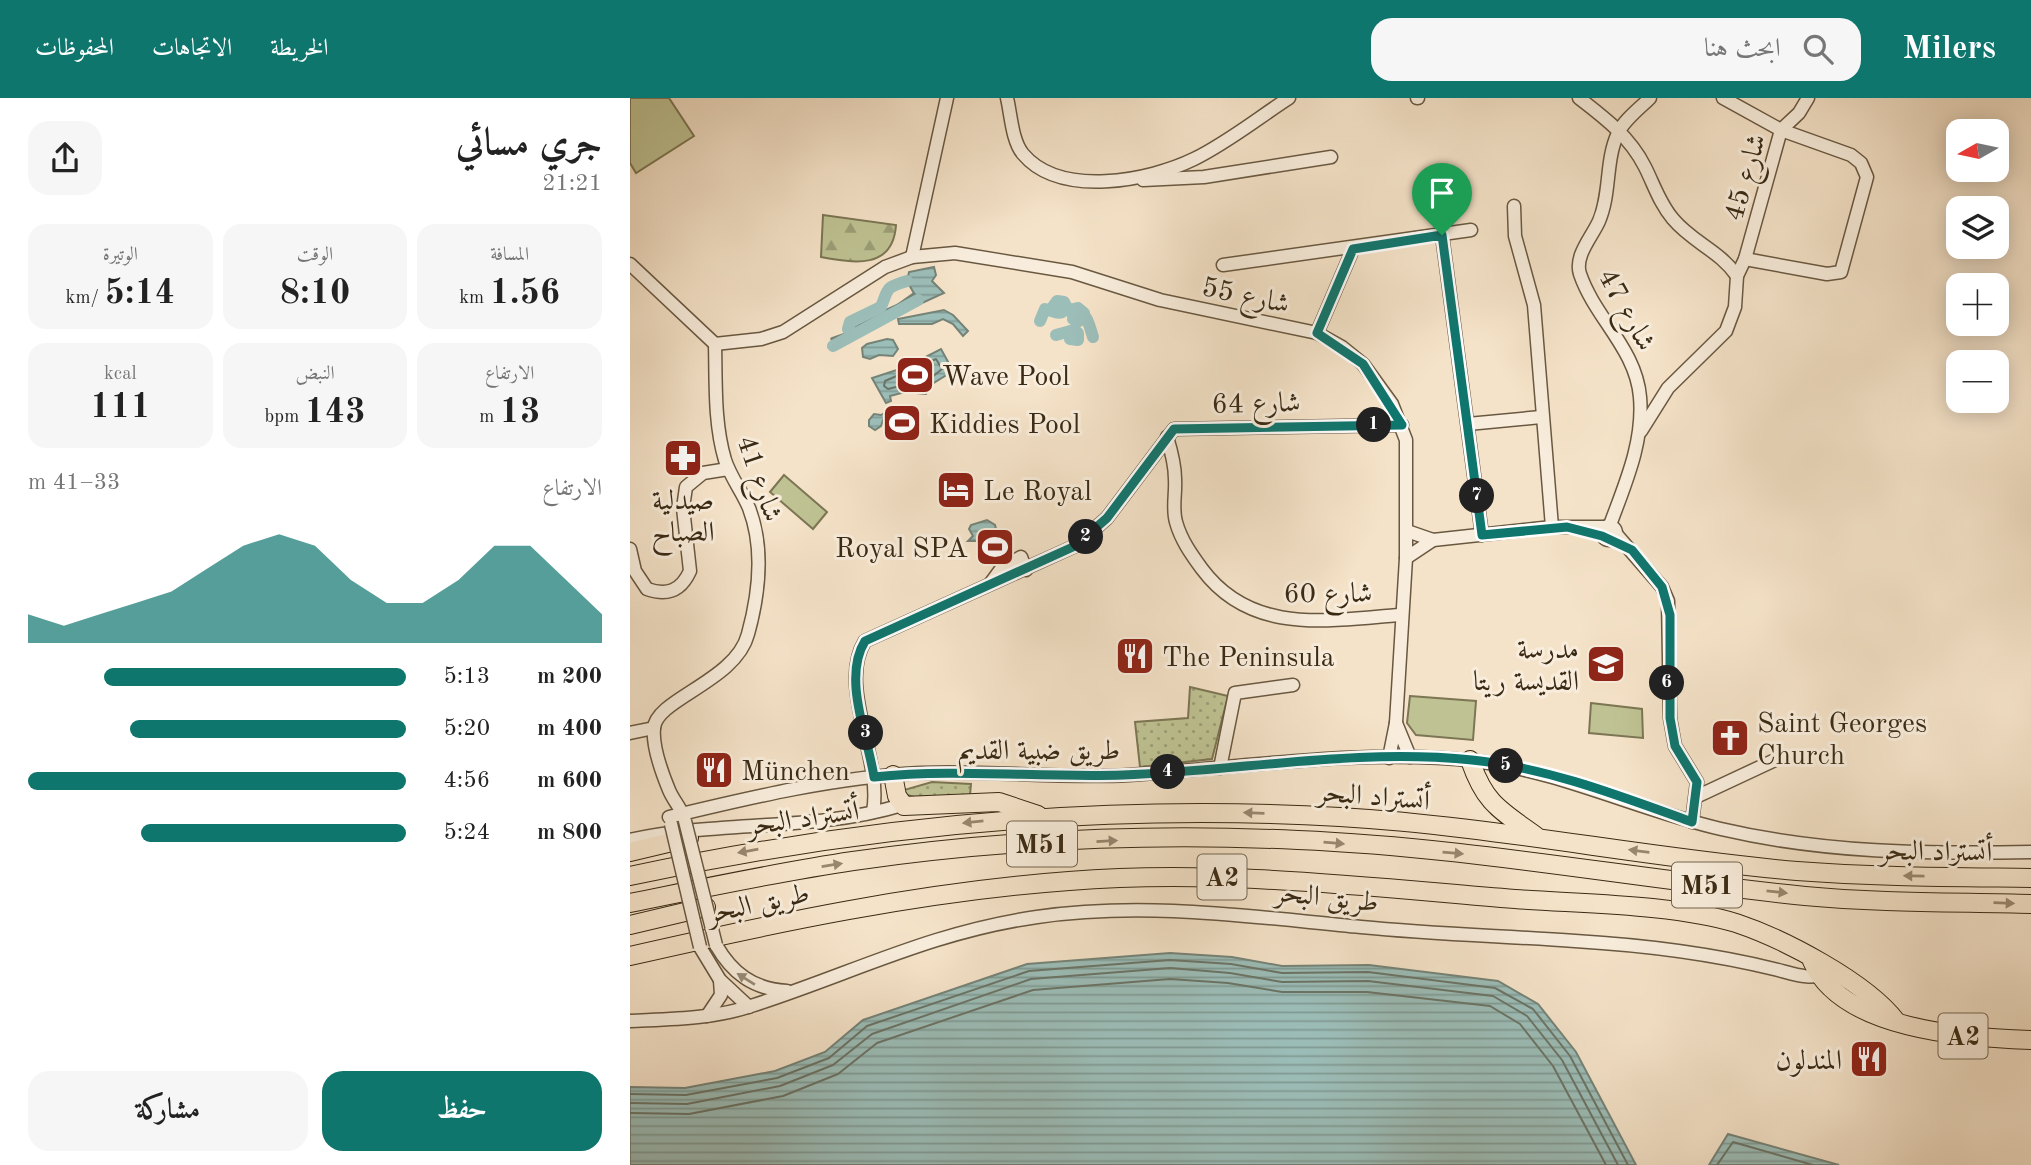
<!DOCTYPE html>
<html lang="ar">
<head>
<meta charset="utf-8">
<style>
  body { margin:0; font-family:"Old Standard TT",Amiri,serif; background:#f6f6f6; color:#222; direction:rtl; height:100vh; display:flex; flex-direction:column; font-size:26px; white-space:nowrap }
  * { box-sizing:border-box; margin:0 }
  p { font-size:23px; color:#767676 }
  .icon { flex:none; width:38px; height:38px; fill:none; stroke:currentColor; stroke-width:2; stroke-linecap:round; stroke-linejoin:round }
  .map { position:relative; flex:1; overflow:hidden; direction:ltr }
  .details { display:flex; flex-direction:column; background:#fff; width:630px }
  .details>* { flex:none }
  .needle { width:46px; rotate:261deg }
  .fabs { position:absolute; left:1316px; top:21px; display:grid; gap:14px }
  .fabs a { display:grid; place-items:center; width:63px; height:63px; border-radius:14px; background:#fff; box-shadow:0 4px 18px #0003; font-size:35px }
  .pin { position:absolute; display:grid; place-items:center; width:60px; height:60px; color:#fff; margin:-72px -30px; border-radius:50% 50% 50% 0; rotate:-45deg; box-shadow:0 0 7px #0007 }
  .pin .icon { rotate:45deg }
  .km { position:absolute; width:35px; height:35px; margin:-18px; border-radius:50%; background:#222; color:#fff; font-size:19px; line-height:35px; text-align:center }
  .round { display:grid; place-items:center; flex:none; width:74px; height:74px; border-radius:21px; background:#f6f6f6 }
  .head { display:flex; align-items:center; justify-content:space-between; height:119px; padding:0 28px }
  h1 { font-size:38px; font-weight:800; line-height:52px }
  .metrics { display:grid; grid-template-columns:repeat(3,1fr); gap:10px; height:119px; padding:7px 28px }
  .metrics div { display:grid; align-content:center; border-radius:18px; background:#f6f6f6; text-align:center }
  .metrics b { font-size:35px; font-weight:800 }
  .metrics small { font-size:19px; font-weight:400 }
  .metrics p { font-size:19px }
  .chart { height:196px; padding:14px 28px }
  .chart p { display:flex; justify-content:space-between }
  .chart svg { width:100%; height:126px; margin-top:7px; fill:#0f766e; opacity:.7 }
  .primary-button { display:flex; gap:14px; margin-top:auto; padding:14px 28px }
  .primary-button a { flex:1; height:80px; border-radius:21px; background:#0f766e; color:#fff; font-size:28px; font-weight:800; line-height:80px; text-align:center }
  .primary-button a+a { background:#f6f6f6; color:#222 }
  ul { padding:0 28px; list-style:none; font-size:23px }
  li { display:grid; grid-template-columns:112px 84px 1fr; align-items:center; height:52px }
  li i { height:18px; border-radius:9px; background:#0f766e }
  header { display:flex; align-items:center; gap:42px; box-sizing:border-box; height:98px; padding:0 35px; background:#0f766e; color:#fff }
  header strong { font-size:33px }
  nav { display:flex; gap:38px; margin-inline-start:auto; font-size:24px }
  .search { width:490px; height:63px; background:#f6f6f6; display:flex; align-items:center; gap:18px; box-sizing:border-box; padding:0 24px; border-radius:21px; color:#767676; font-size:26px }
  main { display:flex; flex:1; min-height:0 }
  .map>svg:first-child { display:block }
  .green { fill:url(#green-dots); stroke:#7c7654; stroke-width:2 }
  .forest { fill:url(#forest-firs); stroke:#7c7654; stroke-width:2 }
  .pitch { fill:#bfc394; stroke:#7c7654; stroke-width:2 }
  .water { fill:url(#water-rules); stroke:#758377; stroke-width:2 }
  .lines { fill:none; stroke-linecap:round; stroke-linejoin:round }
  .shore { stroke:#6b7466; stroke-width:2 }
  .stream { stroke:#758377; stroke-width:3.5 }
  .canal { stroke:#9cbeb9; stroke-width:12 }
  .minor-casing { stroke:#695841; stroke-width:15 }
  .highway-casing { stroke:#3a2a14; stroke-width:20 }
  .minor { stroke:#f8eddc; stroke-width:12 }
  .highway { stroke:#f5e3c9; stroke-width:18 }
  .minor-bridge-casing { stroke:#695841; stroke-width:15; stroke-linecap:butt }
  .minor-bridge { stroke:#f8eddc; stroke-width:12 }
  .oneway { fill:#98866e }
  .oneway2 { fill:#998c78 }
  .route-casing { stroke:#fff; stroke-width:14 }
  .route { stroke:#0f766e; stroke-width:9 }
  .labels { text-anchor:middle; stroke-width:6; stroke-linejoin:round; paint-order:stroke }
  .shield { fill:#f8eddc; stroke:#736450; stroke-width:2 }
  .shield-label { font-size:26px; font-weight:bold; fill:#3a2a14 }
  .street-label { font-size:28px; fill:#3a2a14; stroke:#f8eddc }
  .poi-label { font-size:28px; fill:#3a2a14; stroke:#f8eddc; text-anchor:start }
</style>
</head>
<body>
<header>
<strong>Milers</strong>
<div class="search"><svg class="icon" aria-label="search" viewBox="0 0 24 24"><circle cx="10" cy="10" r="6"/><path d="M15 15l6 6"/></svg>ابحث هنا</div>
<nav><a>الخريطة</a><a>الاتجاهات</a><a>المحفوظات</a></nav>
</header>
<main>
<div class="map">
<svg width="1401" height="1067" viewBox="0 0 1401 1067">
  <defs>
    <pattern id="green-dots" width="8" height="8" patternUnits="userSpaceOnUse" patternTransform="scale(1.75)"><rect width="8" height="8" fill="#bfc394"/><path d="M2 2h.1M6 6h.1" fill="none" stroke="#9c9f78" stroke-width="1.8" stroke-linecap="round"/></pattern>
    <pattern id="forest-firs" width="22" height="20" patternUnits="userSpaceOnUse" patternTransform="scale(1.75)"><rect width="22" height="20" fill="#bfc394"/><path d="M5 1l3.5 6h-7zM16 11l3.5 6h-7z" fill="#9c9f78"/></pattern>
    <pattern id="water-rules" width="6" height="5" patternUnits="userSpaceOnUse" patternTransform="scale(1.75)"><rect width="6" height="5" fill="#9cbeb9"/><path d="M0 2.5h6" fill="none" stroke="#809b95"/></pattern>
  </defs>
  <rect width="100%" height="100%" fill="#f5e3c9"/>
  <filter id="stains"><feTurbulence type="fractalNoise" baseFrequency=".00286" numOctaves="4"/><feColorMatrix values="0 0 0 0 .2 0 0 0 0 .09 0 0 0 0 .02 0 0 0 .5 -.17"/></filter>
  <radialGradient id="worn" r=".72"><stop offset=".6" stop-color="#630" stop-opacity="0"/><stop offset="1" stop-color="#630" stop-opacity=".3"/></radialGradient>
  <!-- green -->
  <g class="green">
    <path d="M560,589L598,598L582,661L510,669L505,624L558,620Z"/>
    <path d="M302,684L341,686L340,697L285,699L277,697L274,692Z"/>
  </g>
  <!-- forest -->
  <path class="forest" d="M193,117L266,127C263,172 224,165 191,159Z"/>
  <!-- pitch -->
  <g class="pitch">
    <path d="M0,0H39L64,38L6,75L0,65Z"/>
    <path d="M154,377L197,414L183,431L140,394Z"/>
    <path d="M780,598L846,603L843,642L786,637L777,625Z"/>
    <path d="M961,605L1012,611L1013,640L959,635Z"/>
  </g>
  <!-- water -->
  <g class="water">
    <path d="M304,169L306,177L302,183L314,195L290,206L277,183L279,174Z"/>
    <path d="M314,212L323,217L338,233L333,238L323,226L313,221L302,226H269L268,221Z"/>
    <path d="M257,241L263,242L268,251L263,258L249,257L240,261L233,259L232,250L237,246Z"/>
    <path d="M311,251L323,273L299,288L296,296L275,294L260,298L261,303L256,305L242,280L276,269Z"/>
    <path d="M261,311L271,322L283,327L281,332L268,338L261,336L263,324L253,322L251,328L245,332L239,328V322L244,316L251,317Z"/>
    <path d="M357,422L365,427L368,439L357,451L353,443H338L343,438L339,431L341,427Z"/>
    <path d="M540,855L602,859L652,868L739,867L868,883L908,906L946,954L1006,1067H0V989L55,990L145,973L195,954L233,922L397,866Z"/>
    <path d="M1098,1036L1209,1067H1079Z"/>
  </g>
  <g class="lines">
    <!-- shore -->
    <g class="shore">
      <path d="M306,261L312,271L290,289L274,287L258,291L254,288L255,283Z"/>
      <path d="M0,996L56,997L147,980L199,960L237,928L399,873L540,862L601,866L652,875L738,874L865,890L903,911L940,958L998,1067"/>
      <path d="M0,1005L57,1006L150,988L203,967L242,936L401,881L540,870L600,875L652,884L738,883L863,898L897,918L932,962L988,1067"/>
      <path d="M0,1015L59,1016L153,998L208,976L247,945L403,892L540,881L598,885L652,894H737L860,908L890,926L923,968L976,1067"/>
      <path d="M1087,1067L1103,1044L1183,1067"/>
    </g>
    <!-- stream -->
    <g class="stream">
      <path d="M226,230L255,213L286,199"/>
      <path d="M202,241L222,234L234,223L256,216L284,196"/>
    </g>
    <!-- canal -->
    <g class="canal">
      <path d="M410,223L415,211C424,213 430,219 437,210L434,204L427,203L422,210L423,212C427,216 431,215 435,212L434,205L427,204L423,210L427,214C435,213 441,212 448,210L454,215V219L447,224L443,221L445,213C458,214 459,228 463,239"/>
      <path d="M218,231L220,224L251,209C259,190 254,190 277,183"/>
      <path d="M426,237L444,232L448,235V242L440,241"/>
      <path d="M203,248L288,202"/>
    </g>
    <!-- minor casing -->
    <g class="minor-casing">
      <g id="minor">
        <path d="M377,0C381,17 382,43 393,56C430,100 519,83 564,61C597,45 628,20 659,0"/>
        <path d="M787,0H788"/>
        <path d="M949,0C975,20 1000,39 1015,69C1024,87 1030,106 1043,121C1062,144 1090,153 1107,178"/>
        <path d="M1093,0L1151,32L1221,57L1231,65L1237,79L1211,174L1197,176L1115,161"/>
        <path d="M513,82L574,79L701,59"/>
        <path d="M884,108L885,138L904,207L922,429"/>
        <path d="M812,137L852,437"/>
        <path d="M282,159L317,0"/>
        <path d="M0,166L85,246"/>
        <path d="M593,167L841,132"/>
        <path d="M687,235L723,151"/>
        <path d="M85,246L131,241L153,234L255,169L282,159L325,155L442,174L530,202L687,235L712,249L733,266L762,306L776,342V460L766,625L759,660"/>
        <path d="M838,326L911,319"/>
        <path d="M1011,333L1038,290L1096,233L1105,209L1107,178L1115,161L1151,32L1169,15L1178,0"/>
        <path d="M537,339C541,352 545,368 545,381C546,396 542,410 546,424C551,442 561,456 572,471C622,538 699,522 771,517"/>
        <path d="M980,427C995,386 1014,344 1010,299C1006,251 965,220 950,176C944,158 962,139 969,123C981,95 975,63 988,35C994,22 1010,10 1020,0"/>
        <circle cx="979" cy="435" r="7"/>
        <path d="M777,433L803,442L922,429H975"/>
        <path d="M986,436L1032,489L1038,503L1040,620L1045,648L1067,684L1062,724"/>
        <path d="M0,451L5,473L17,491C37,498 51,493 60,473L53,410L56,389L73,375L98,371"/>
        <path d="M776,460L803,442"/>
        <path d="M360,486L371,471L391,459L396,472"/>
        <path d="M766,625L780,659"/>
        <path d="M0,635L24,630"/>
        <path d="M590,670L605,595L663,587"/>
        <path d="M1068,698L1145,662"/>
        <path d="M243,714C253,661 207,588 235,543L445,448L477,420L544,331L772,327"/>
        <path d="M39,719C122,699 206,679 291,675C361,672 430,681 499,677C609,670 736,650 845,663C931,673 1008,712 1091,731C1194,755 1296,756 1401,754"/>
        <path d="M54,720C51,710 43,702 39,692C32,675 22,649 24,630C26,601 106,583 118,536C129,496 134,449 119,410C112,393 101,380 95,362C84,325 86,285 85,246"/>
        <path d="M0,742C89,722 183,734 272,707"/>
        <path d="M86,847C102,875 123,891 157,893"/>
        <path d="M70,849L90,882L119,909"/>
        <path d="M77,918L91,897L90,882"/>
        <path d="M0,923C40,921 83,921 121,908C221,876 301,834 407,819C515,803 623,819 731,829C802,836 873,838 945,843C1012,847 1079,855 1144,871C1161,875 1182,884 1197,874"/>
      </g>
    </g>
    <!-- highway casing -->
    <g class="highway-casing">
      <g id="highway">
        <path d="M840,662C855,706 870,712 906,738"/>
        <path d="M263,677L267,698L274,708L369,704L408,717"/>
        <path d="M0,754L59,740"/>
        <path d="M0,778C234,728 471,705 710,719C864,728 1015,760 1167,773C1245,779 1323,779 1401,780"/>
        <path d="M0,805C74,790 148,774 223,763C368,742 521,735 668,742C838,749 1006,781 1175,798C1249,805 1326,804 1401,806"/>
        <path d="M0,827L76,809"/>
        <path d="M0,858C145,825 290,794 439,783C588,771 737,789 885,801C951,806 1044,806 1106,825C1154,841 1236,884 1266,923"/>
        <path d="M1182,863C1211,932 1337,940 1401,942"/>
      </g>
    </g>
    <!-- minor -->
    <use href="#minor" class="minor"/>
    <!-- highway -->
    <use href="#highway" class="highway"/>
    <!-- minor-bridge casing -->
    <g class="minor-bridge-casing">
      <g id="minor-bridge">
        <path d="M55,723L86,847"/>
        <path d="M41,726L70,849"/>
      </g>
    </g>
    <!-- minor-bridge -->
    <use href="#minor-bridge" class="minor-bridge"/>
  </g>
  <!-- one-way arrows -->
  <defs><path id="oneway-solid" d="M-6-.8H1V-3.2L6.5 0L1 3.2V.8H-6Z" transform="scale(1.75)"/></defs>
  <g class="oneway">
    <use href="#oneway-solid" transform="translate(624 715) rotate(-178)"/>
    <use href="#oneway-solid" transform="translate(343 724) rotate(174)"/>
    <use href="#oneway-solid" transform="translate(477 743) rotate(-3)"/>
    <use href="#oneway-solid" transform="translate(704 745) rotate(5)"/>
    <use href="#oneway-solid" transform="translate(118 753) rotate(170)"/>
    <use href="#oneway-solid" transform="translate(1009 753) rotate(-173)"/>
    <use href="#oneway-solid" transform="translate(823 755) rotate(5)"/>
    <use href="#oneway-solid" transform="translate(202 767) rotate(-9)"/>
    <use href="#oneway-solid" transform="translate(1284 778) rotate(-179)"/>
    <use href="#oneway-solid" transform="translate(1147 794) rotate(6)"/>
    <use href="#oneway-solid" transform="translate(1374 805) rotate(2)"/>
  </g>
  <use class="oneway2" href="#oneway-solid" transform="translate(116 881) rotate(-148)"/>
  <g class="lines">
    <!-- route casing -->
    <g class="route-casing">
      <path id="route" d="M812,137L852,437L937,429L972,438L1002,452L1032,489L1040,517V620L1045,648L1067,684L1062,724C990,698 918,670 842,662C726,650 609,673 493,677C410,680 327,670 244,679C238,639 212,580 235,543L445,448L477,420L544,331L772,327L733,266L687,235L723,151Z"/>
    </g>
    <!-- route -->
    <use href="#route" class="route"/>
  </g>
  <!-- icons -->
  <defs>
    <g id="stadium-square" transform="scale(2.0125)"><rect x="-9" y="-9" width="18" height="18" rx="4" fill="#8f2418" stroke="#f8eddc"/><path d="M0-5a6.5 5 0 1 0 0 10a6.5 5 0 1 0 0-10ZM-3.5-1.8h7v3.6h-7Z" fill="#fff"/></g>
    <g id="pharmacy-square" transform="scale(2.0125)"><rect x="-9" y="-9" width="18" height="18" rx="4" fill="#8f2418" stroke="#f8eddc"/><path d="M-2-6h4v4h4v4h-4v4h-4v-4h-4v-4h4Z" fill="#fff"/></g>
    <g id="hotel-square" transform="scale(2.0125)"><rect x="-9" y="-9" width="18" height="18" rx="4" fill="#8f2418" stroke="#f8eddc"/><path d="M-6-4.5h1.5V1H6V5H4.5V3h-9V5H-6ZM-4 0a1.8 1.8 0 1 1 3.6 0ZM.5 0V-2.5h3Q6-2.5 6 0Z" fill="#fff"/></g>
    <g id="restaurant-square" transform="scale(2.0125)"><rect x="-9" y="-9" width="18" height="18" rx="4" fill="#8f2418" stroke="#f8eddc"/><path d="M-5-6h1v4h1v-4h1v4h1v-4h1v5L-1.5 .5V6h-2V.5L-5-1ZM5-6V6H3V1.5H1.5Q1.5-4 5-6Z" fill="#fff"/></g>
    <g id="school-square" transform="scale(2.0125)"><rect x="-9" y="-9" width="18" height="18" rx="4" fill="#8f2418" stroke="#f8eddc"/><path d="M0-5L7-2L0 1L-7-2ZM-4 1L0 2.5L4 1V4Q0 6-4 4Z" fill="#fff"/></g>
    <g id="church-square" transform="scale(2.0125)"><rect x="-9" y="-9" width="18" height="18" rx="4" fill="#8f2418" stroke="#f8eddc"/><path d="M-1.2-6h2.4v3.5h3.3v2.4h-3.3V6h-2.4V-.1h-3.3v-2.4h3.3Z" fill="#fff"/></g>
  </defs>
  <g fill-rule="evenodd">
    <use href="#stadium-square" x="285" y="277"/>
    <use href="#stadium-square" x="272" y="325"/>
    <use href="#pharmacy-square" x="53" y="360"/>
    <use href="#hotel-square" x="326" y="392"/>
    <use href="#stadium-square" x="365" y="449"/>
    <use href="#restaurant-square" x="505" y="558"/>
    <use href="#school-square" x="976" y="566"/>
    <use href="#church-square" x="1100" y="640"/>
    <use href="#restaurant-square" x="84" y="672"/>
    <use href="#restaurant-square" x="1239" y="961"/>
  </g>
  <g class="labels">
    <!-- shield labels -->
    <g class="shield">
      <rect x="377" y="723.5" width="70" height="45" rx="5"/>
      <rect x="567.5" y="756.5" width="49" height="45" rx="5"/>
      <rect x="1042" y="764.5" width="70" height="45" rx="5"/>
      <rect x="1308.5" y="915.5" width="49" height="45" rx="5"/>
    </g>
    <g class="shield-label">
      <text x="412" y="755">M51</text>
      <text x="592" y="788">A2</text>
      <text x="1077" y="796">M51</text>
      <text x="1333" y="947">A2</text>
    </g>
    <!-- street labels -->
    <g class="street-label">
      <text transform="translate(1114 79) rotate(-74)" y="10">شارع 45</text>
      <text transform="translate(616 196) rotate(12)" y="10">شارع 55</text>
      <text transform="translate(998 211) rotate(61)" y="10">شارع 47</text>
      <text transform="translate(626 304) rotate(-1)" y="10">شارع 64</text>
      <text transform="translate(131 380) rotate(71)" y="10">شارع 41</text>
      <text x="698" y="504">شارع 60</text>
      <text x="409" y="661">طريق ضبية القديم</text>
      <text transform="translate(744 697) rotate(5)" y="10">أتستراد البحر</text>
      <text transform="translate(173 719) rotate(-8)" y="10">أتستراد البحر</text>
      <text transform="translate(1306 752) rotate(1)" y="10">أتستراد البحر</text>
      <text transform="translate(697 798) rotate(6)" y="10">طريق البحر</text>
      <text transform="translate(128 804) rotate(-12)" y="10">طريق البحر</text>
    </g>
    <!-- poi labels -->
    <g class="poi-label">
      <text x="312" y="287">Wave Pool</text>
      <text x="299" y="335">Kiddies Pool</text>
      <text x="353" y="402">Le Royal</text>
      <text x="53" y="411" text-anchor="middle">صيدلية<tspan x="53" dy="32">الصباح</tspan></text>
      <text x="338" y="459" text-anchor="end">Royal SPA</text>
      <text x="949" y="560" text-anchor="end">مدرسة<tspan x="949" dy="32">القديسة ريتا</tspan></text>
      <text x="532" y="568">The Peninsula</text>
      <text x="1127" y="634">Saint Georges<tspan x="1127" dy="32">Church</tspan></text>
      <text x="111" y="682">München</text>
      <text x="1212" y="971" text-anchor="end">المندلون</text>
    </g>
  </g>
  <rect width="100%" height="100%" filter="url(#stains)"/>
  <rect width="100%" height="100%" fill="url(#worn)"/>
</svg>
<div class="fabs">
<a><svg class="needle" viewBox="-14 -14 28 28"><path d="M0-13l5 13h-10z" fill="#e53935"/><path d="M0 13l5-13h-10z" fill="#767676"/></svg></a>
<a><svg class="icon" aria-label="layers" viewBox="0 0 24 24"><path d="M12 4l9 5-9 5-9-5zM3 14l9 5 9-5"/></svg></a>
<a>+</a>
<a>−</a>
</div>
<div class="pin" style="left:812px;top:137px;background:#1e9e55"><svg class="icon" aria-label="arrive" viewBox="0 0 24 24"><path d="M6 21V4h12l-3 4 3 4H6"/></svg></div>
<b class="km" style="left:744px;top:327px">1</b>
<b class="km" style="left:456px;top:439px">2</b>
<b class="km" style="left:236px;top:635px">3</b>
<b class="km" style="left:538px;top:674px">4</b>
<b class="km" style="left:876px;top:668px">5</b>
<b class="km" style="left:1037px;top:585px">6</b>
<b class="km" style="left:847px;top:398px">7</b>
</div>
<section class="details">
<div class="head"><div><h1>جري مسائي</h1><p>21:21</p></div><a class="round"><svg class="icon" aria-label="share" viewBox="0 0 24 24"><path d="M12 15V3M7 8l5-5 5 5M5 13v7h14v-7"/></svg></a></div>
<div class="metrics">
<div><p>المسافة</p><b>1.56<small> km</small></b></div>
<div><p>الوقت</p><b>8:10</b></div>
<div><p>الوتيرة</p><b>5:14<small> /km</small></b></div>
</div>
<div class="metrics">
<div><p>الارتفاع</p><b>13<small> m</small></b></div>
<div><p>النبض</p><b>143<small> bpm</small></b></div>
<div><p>kcal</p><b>111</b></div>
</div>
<div class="chart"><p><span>الارتفاع</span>33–41 m</p>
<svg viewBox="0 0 160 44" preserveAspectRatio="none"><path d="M0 44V34L10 38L20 34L30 30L40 26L50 18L60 10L70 6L80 10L90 22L100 30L110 30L120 22L130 10L140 10L150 22L160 34V44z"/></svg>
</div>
<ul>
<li><b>200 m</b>5:13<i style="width:80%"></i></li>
<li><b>400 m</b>5:20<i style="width:73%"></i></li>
<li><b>600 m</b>4:56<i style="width:100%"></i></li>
<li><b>800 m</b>5:24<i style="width:70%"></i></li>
</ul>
<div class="primary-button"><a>حفظ</a><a>مشاركة</a></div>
</section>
</main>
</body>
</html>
